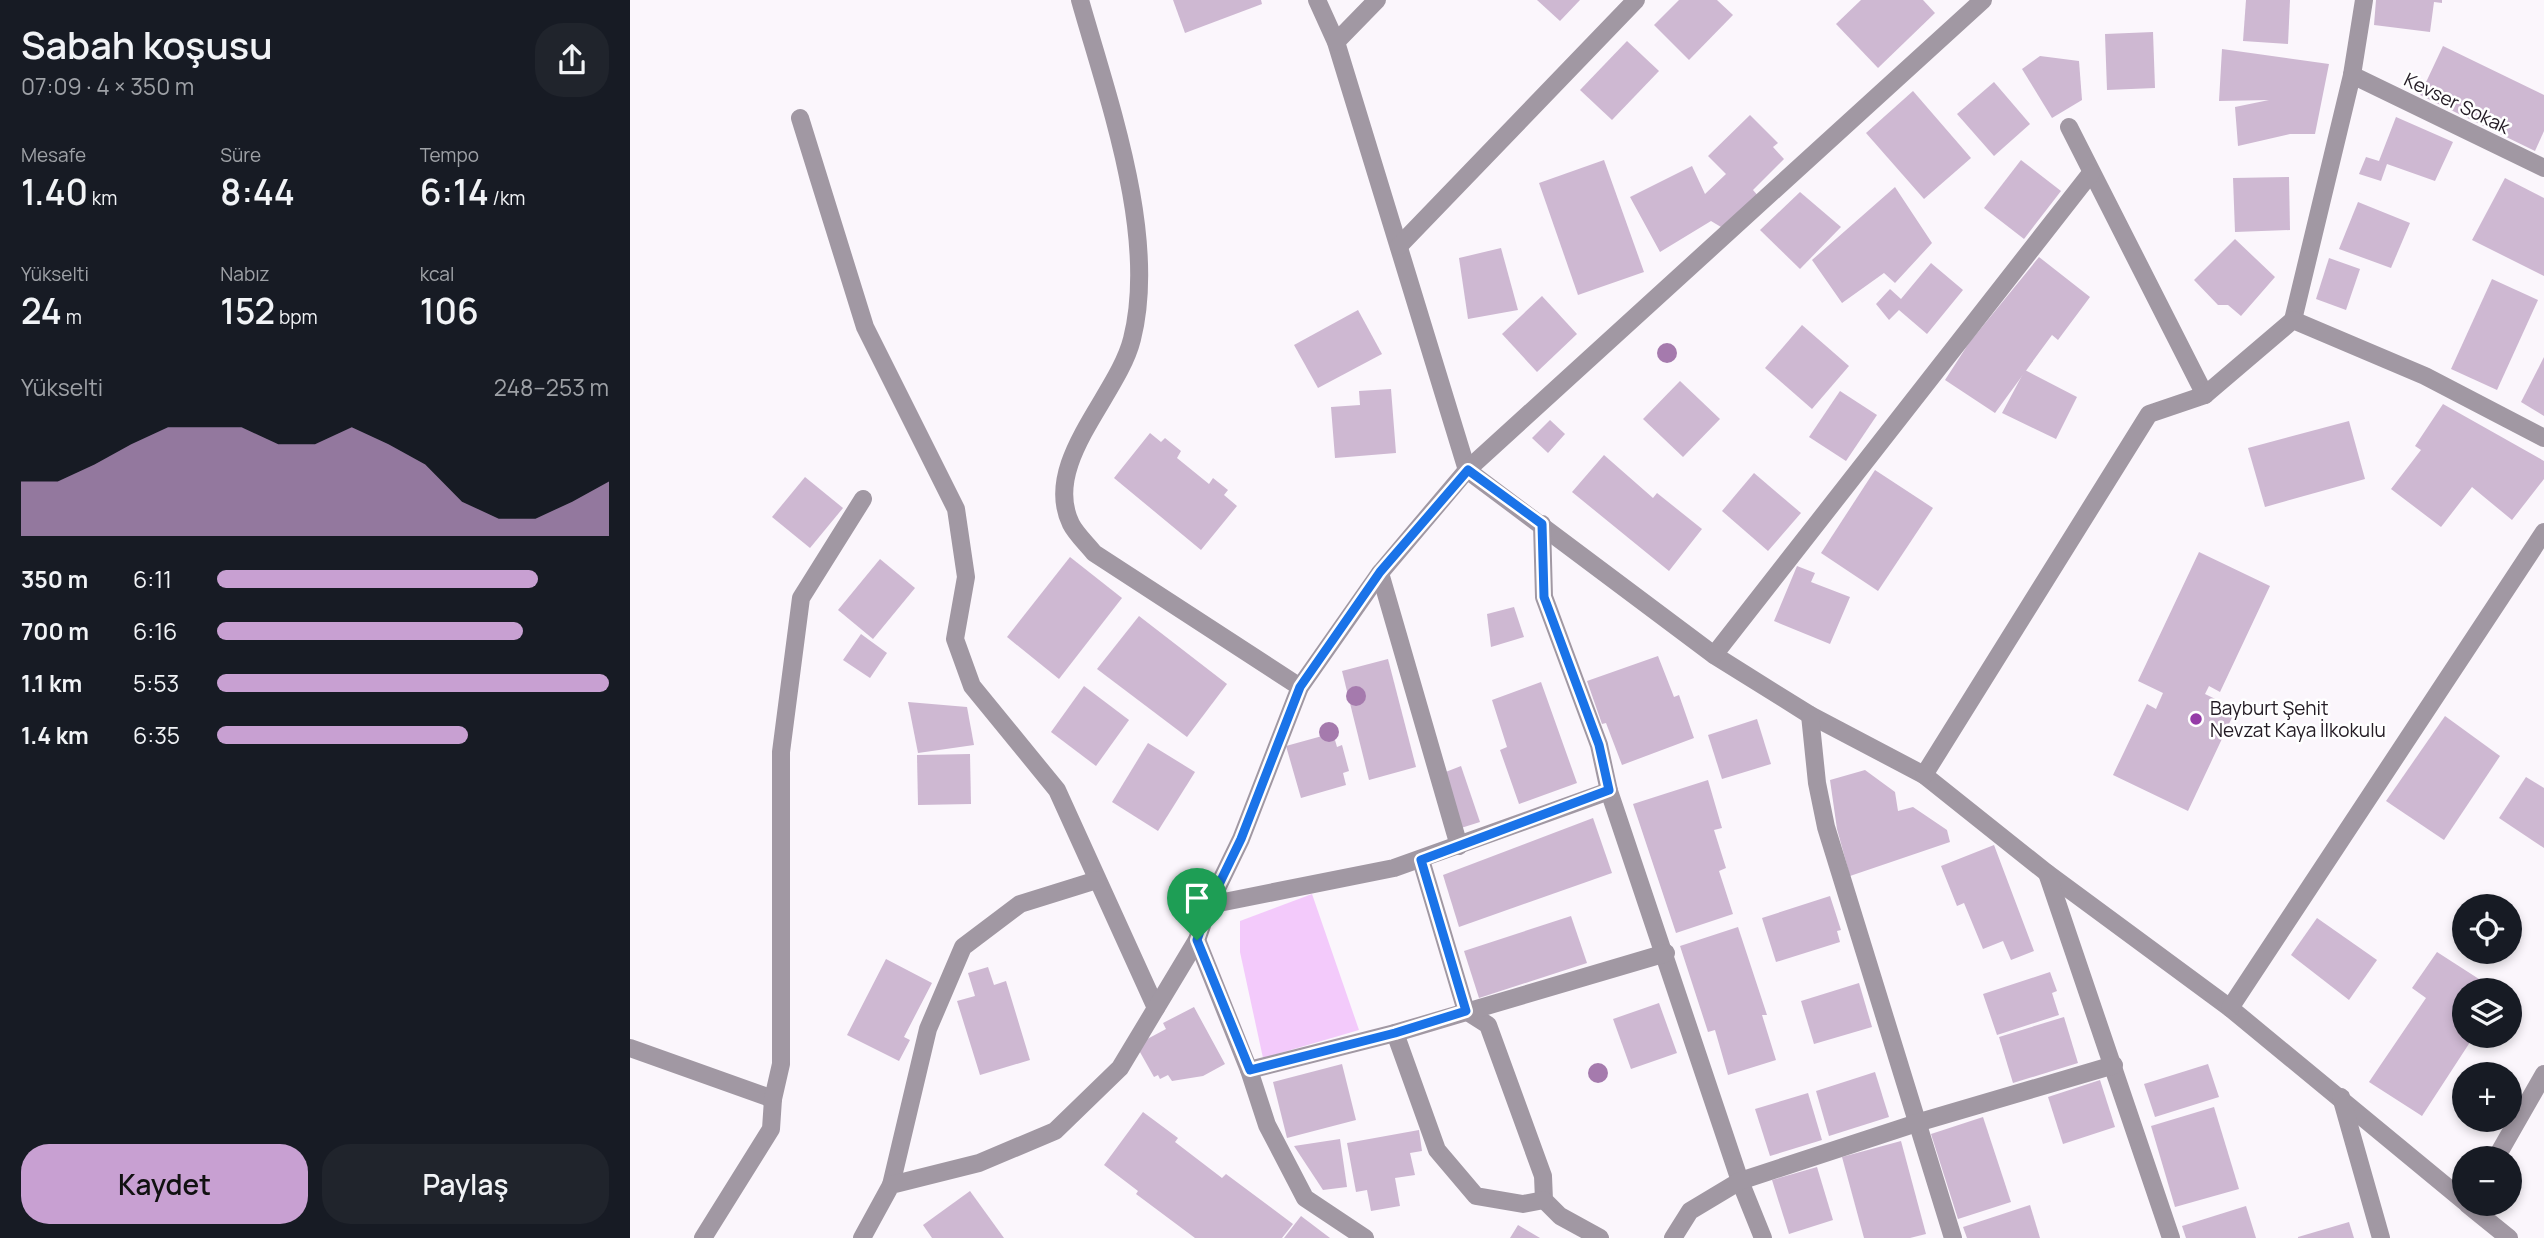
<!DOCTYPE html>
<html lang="tr">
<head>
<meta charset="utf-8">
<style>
  body { margin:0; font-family:Manrope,sans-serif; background:#20242c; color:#f1f3f6; height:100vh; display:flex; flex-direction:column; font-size:26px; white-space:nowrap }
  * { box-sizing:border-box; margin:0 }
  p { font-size:23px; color:#9ea1a6 }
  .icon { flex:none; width:38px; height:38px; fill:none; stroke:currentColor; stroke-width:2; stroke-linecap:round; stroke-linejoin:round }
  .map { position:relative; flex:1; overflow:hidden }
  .panel { display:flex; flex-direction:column; background:#171b24; width:630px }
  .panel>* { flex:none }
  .buttons { position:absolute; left:1822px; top:894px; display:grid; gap:14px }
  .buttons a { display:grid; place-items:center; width:70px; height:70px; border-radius:50%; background:#171b24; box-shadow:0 4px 10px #0003; font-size:35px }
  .pin { position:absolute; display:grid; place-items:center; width:60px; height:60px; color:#fff; margin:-72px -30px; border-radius:50% 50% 50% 0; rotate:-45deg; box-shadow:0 0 7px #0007 }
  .pin .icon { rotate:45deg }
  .round { display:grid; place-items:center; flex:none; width:74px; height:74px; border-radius:28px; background:#20242c }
  .overview { display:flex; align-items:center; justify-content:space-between; height:119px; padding:0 21px }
  h1 { font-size:38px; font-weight:600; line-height:52px }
  .figures { display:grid; grid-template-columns:repeat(3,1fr); gap:10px; height:119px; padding:7px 21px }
  .figures div { display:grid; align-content:center }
  .figures b { font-size:35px; font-weight:600 }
  .figures small { font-size:19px; font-weight:400 }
  .figures p { font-size:19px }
  .chart { height:196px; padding:14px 21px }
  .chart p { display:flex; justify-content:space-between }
  .chart svg { width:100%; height:126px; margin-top:7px; fill:#c8a0d2; opacity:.7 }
  .action { display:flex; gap:14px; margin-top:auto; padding:14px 21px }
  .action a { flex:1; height:80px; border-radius:28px; background:#c8a0d2; color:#111; font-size:28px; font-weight:600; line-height:80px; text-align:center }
  .action a+a { background:#20242c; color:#f1f3f6 }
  ul { padding:0 21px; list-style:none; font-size:23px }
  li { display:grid; grid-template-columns:112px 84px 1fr; align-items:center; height:52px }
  li i { height:18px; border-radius:9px; background:#c8a0d2 }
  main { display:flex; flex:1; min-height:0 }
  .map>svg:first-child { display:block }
  .green { fill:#f3cafb }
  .building { fill:#ceb8d2 }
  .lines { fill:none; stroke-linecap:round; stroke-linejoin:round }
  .street { stroke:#a198a3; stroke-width:18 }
  .tree { fill:#a57aad }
  .route-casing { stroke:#fff; stroke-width:14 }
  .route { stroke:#1a73e8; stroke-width:9 }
  .poi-dot { fill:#953ba7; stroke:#fff; stroke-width:2.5 }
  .labels { text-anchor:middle; stroke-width:5; stroke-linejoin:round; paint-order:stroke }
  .street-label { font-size:19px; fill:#231b24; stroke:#fff }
  .poi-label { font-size:19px; fill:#231b24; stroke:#fff; text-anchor:start }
</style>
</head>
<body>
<main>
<section class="panel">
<div class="overview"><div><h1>Sabah koşusu</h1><p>07:09 · 4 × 350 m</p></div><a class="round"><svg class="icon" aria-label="share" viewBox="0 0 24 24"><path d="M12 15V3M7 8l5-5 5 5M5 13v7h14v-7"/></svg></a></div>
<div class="figures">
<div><p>Mesafe</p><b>1.40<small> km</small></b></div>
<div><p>Süre</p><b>8:44</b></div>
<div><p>Tempo</p><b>6:14<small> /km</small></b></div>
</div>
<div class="figures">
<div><p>Yükselti</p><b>24<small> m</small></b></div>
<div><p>Nabız</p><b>152<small> bpm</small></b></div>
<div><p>kcal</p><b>106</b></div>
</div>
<div class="chart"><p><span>Yükselti</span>248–253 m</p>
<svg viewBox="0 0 160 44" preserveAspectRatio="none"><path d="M0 44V25L10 25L20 19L30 12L40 6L50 6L60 6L70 12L80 12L90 6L100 12L110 19L120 32L130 38L140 38L150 32L160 25V44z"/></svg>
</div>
<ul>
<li><b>350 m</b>6:11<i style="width:82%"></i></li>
<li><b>700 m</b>6:16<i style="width:78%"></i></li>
<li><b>1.1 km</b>5:53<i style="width:100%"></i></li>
<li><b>1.4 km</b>6:35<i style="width:64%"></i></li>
</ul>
<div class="action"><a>Kaydet</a><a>Paylaş</a></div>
</section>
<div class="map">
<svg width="1914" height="1238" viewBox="0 0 1914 1238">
  <rect width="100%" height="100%" fill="#fbf6fc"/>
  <!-- green -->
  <path class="green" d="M682,894L729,1030L633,1058L610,952V921Z"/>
  <!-- building -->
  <g class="building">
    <path d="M543,0H631L632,4L555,33Z"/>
    <path d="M907,0H950L930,21Z"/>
    <path d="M1049,0H1087L1103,15L1059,60L1024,25Z"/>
    <path d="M1231,0H1293L1305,13L1248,68L1206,24Z"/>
    <path d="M1616,0H1660L1658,44L1613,41Z"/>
    <path d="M1746,0H1812V3L1804,2L1800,32L1744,25Z"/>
    <path d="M1523,32L1525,88L1477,90L1475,34Z"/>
    <path d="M997,41L1029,71L982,120L950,90Z"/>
    <path d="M1813,46L1914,95V131L1905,151L1790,95Z"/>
    <path d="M1592,49L1699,64L1685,134H1660L1608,146L1605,107L1639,100L1589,101Z"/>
    <path d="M1410,56L1449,61L1452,100L1422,118L1392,69Z"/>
    <path d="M1364,82L1400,124L1364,156L1327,114Z"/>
    <path d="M1283,91L1341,158L1294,199L1236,133Z"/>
    <path d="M1120,115L1148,143L1143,147L1154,159L1123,190L1129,197L1091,227L1081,221L1030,252L1000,197L1062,166L1075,194L1096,174L1078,156Z"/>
    <path d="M1766,117L1823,142L1805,181L1757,164L1751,181L1729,174L1736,157L1749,161Z"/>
    <path d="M974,160L1014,272L948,295L909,183Z"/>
    <path d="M1391,160L1431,191L1394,239L1354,208Z"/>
    <path d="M1659,177L1660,230L1605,232L1603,178Z"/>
    <path d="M1875,178L1914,198V276L1842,240Z"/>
    <path d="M1265,187L1302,243L1265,283L1254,273L1212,303L1182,260Z"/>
    <path d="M1170,192L1211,227L1170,269L1130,230Z"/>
    <path d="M1728,202L1780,223L1761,268L1709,249Z"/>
    <path d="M1605,239L1645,277L1611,316L1598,305H1588L1564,280Z"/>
    <path d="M871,248L888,310L838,319L829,258Z"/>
    <path d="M1409,257L1460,297L1428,340L1422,335L1365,413L1315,380L1339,343Z"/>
    <path d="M1699,258L1730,269L1716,310L1686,299Z"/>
    <path d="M1301,263L1333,290L1297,334L1269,310L1259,320L1246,304L1260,289L1271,299Z"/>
    <path d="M1862,279L1908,300L1867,390L1821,369Z"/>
    <path d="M912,296L947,334L907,372L872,334Z"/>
    <path d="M728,310L752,354L688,388L664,345Z"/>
    <path d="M1172,325L1219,366L1182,409L1135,368Z"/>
    <path d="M1914,357V416L1891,402Z"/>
    <path d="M1395,370L1447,397L1426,439L1372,413Z"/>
    <path d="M1050,381L1090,419L1053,457L1013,419Z"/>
    <path d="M761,389L766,453L705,458L701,407L730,405L729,391Z"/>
    <path d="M1210,391L1247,415L1216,461L1179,437Z"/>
    <path d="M1813,404L1914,461V479L1882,520L1842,487L1811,527L1761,489L1791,450L1785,446Z"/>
    <path d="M920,420L935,434L918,453L902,438Z"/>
    <path d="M1719,421L1735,479L1635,507L1618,448Z"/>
    <path d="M520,433L531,442L535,438L551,451L547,458L579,484L583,478L598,490L594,495L607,506L571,550L484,478Z"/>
    <path d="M974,455L1023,498L1027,493L1072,529L1039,571L942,492Z"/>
    <path d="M1245,470L1303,508L1248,591L1191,553Z"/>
    <path d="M1124,473L1171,513L1138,551L1092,511Z"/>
    <path d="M175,477L213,508L180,548L142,517Z"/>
    <path d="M1569,552L1640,586L1590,692L1579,686L1575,694L1606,709L1558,811L1483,775L1517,704L1526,709L1533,693L1508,681Z"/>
    <path d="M440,557L492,598L429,679L377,637Z"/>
    <path d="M250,559L285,588L243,639L208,610Z"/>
    <path d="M1167,566L1185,573L1181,582L1220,597L1200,644L1144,621Z"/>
    <path d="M884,607L894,637L861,647L857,614Z"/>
    <path d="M509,616L597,684L557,737L467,669Z"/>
    <path d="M231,634L257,653L240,678L213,660Z"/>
    <path d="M1028,656L1044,697L1049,695L1064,738L992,765L976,723L972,724L957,681Z"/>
    <path d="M758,659L786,767L739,780L712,671Z"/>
    <path d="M911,682L947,783L889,804L870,750L877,747L862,700Z"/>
    <path d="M454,686L499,720L466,766L421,732Z"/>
    <path d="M278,702L337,707L344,745L288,753Z"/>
    <path d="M1815,716L1870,756L1814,840L1756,801Z"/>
    <path d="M1127,719L1141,764L1092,779L1078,735Z"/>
    <path d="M703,733L707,747L712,745L719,771L713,773L716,785L671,798L656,746Z"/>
    <path d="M518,743L565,772L528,831L482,802Z"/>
    <path d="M340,754L341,804L288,805L287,755Z"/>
    <path d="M831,766L850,822L831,828L813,773Z"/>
    <path d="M1235,770L1265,792L1268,811L1283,807L1317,830L1320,842L1220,876L1207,829L1200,780Z"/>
    <path d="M1896,777L1914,788V848L1869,818Z"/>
    <path d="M1078,780L1092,828L1084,830L1096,868L1089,871L1103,914L1046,933L1003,804Z"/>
    <path d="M963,818L982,873L829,927L813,875Z"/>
    <path d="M1364,845L1404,951L1381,960L1373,941L1353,949L1334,903L1327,906L1311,866Z"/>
    <path d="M1200,896L1211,930L1207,931L1210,942L1146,962L1132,918Z"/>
    <path d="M941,916L957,963L849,998L834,951Z"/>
    <path d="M1687,918L1747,960L1719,1000L1661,955Z"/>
    <path d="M1108,927L1137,1015H1132L1146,1060L1098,1075L1085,1030L1078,1032L1050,946Z"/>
    <path d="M1807,952L1866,990H1834V1036H1844L1792,1116L1739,1082L1796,998L1782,988Z"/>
    <path d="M256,959L302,983L274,1037L280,1040L269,1061L217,1035Z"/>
    <path d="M358,967L364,985L376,981L400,1060L350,1075L327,1001L345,996L338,973Z"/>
    <path d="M1420,972L1427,991L1422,993L1429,1015L1367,1035L1353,994Z"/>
    <path d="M1229,983L1242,1027L1184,1044L1171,1001Z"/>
    <path d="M1029,1003L1047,1053L1001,1069L983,1019Z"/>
    <path d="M564,1007L595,1064L573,1076L542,1081L538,1075L530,1079L528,1075L524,1077L506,1045L536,1029L533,1023Z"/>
    <path d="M1434,1017L1448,1063L1383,1083L1369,1037Z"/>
    <path d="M712,1064L726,1120L657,1138L643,1082Z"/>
    <path d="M1578,1064L1589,1097L1525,1117L1514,1084Z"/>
    <path d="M1245,1072L1259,1117L1199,1136L1186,1091Z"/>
    <path d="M1470,1080L1485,1127L1433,1144L1418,1097Z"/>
    <path d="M1178,1093L1192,1140L1140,1156L1125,1109Z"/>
    <path d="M1584,1107L1609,1189L1545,1207L1521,1126Z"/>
    <path d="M513,1112L548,1138L545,1142L592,1178L596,1174L663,1224L652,1238H565L506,1194L508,1191L474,1165Z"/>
    <path d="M1353,1117L1381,1202L1328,1219L1301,1134Z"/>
    <path d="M789,1130L792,1151L780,1153L785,1175L765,1178L770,1206L741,1211L737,1190L726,1192L717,1143Z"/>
    <path d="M710,1139L717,1187L693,1190L664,1146Z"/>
    <path d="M1271,1141L1296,1234L1280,1238H1234L1212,1157Z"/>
    <path d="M1187,1167L1203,1220L1159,1234L1142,1180Z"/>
    <path d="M340,1191L374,1238H302L293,1225Z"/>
    <path d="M1400,1205L1410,1238H1337L1333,1227Z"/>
    <path d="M1616,1206L1626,1238H1556L1552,1226Z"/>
    <path d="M671,1216L700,1238H654Z"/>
    <path d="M1719,1222L1724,1238H1668V1237Z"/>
    <path d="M888,1225L910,1238H880Z"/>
  </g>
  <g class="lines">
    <!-- street -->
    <g class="street">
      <path d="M450,0C478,99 528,236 502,339C488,396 411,463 441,524C446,534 457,544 464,553L670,687"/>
      <path d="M687,0L706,42L837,470L1084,655L1180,715L1294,775L1417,873L1600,1008L1834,1201"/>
      <path d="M706,42L747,0"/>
      <path d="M1722,75L1914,168"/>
      <path d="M170,118L235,327L326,509L336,577L325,639L342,686L427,790L526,1008"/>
      <path d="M1439,127L1575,395"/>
      <path d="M769,246L1006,0"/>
      <path d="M1663,320L1722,75L1734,0"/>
      <path d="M912,524L914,597L969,745L979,791L1110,1181L1133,1238"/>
      <path d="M750,573L829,846"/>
      <path d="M1084,655L1461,173"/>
      <path d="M1180,715L1187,783L1196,827L1323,1238"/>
      <path d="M1294,775L1519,414L1575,395L1663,320L1795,376L1914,438"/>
      <path d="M791,860L836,1011L858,1025L913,1176L914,1200L930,1216L970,1238"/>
      <path d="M1417,873L1541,1238"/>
      <path d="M579,905L764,868L979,791"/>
      <path d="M567,940L619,1070L637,1125L675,1198L735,1238"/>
      <path d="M1600,1008L1914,532"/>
      <path d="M765,1033L807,1150L846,1196L893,1204L914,1200"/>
      <path d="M0,1048L143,1099"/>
      <path d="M619,1070L765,1033L1036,953"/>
      <path d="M1711,1097L1751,1238"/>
      <path d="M1866,1158L1914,1074"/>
      <path d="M261,1185L298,1029L333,947L390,904L467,880"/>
      <path d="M1837,1204L1879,1238"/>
      <path d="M73,1238L141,1129L143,1099L151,1064V752L171,598L233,499"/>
      <path d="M232,1238L261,1185L349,1163L425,1131L490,1068L567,940L579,905L611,839L670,687L750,573L837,470L1353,0"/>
      <path d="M1043,1238L1060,1211L1110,1181L1290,1122L1484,1065"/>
    </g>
  </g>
  <!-- trees -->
  <g class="tree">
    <circle cx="1037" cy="353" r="10"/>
    <circle cx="726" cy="696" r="10"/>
    <circle cx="699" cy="732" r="10"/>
    <circle cx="968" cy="1073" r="10"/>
  </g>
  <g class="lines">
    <!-- route casing -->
    <g class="route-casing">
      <path id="route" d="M838,470L912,524L914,597L969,745L979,790L791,860L836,1011L765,1033L620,1070L567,940L579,905L611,839L670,687L750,572Z"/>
    </g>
    <!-- route -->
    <use href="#route" class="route"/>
  </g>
  <!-- markers -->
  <circle class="poi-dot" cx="1566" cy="719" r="7"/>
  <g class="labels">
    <!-- street labels -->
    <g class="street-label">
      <text transform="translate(1827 103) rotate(26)" y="7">Kevser Sokak</text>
    </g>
    <!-- poi labels -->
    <g class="poi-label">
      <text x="1580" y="715">Bayburt Şehit<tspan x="1580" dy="22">Nevzat Kaya İlkokulu</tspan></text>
    </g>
  </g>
</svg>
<div class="buttons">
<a><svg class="icon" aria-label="locate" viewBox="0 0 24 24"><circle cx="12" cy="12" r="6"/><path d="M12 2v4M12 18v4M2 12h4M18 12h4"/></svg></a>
<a><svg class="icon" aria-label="layers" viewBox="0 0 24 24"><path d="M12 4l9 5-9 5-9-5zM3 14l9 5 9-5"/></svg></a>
<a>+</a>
<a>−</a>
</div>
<div class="pin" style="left:567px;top:940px;background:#1e9e55"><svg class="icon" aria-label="arrive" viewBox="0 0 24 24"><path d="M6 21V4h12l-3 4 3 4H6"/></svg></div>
</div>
</main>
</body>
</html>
